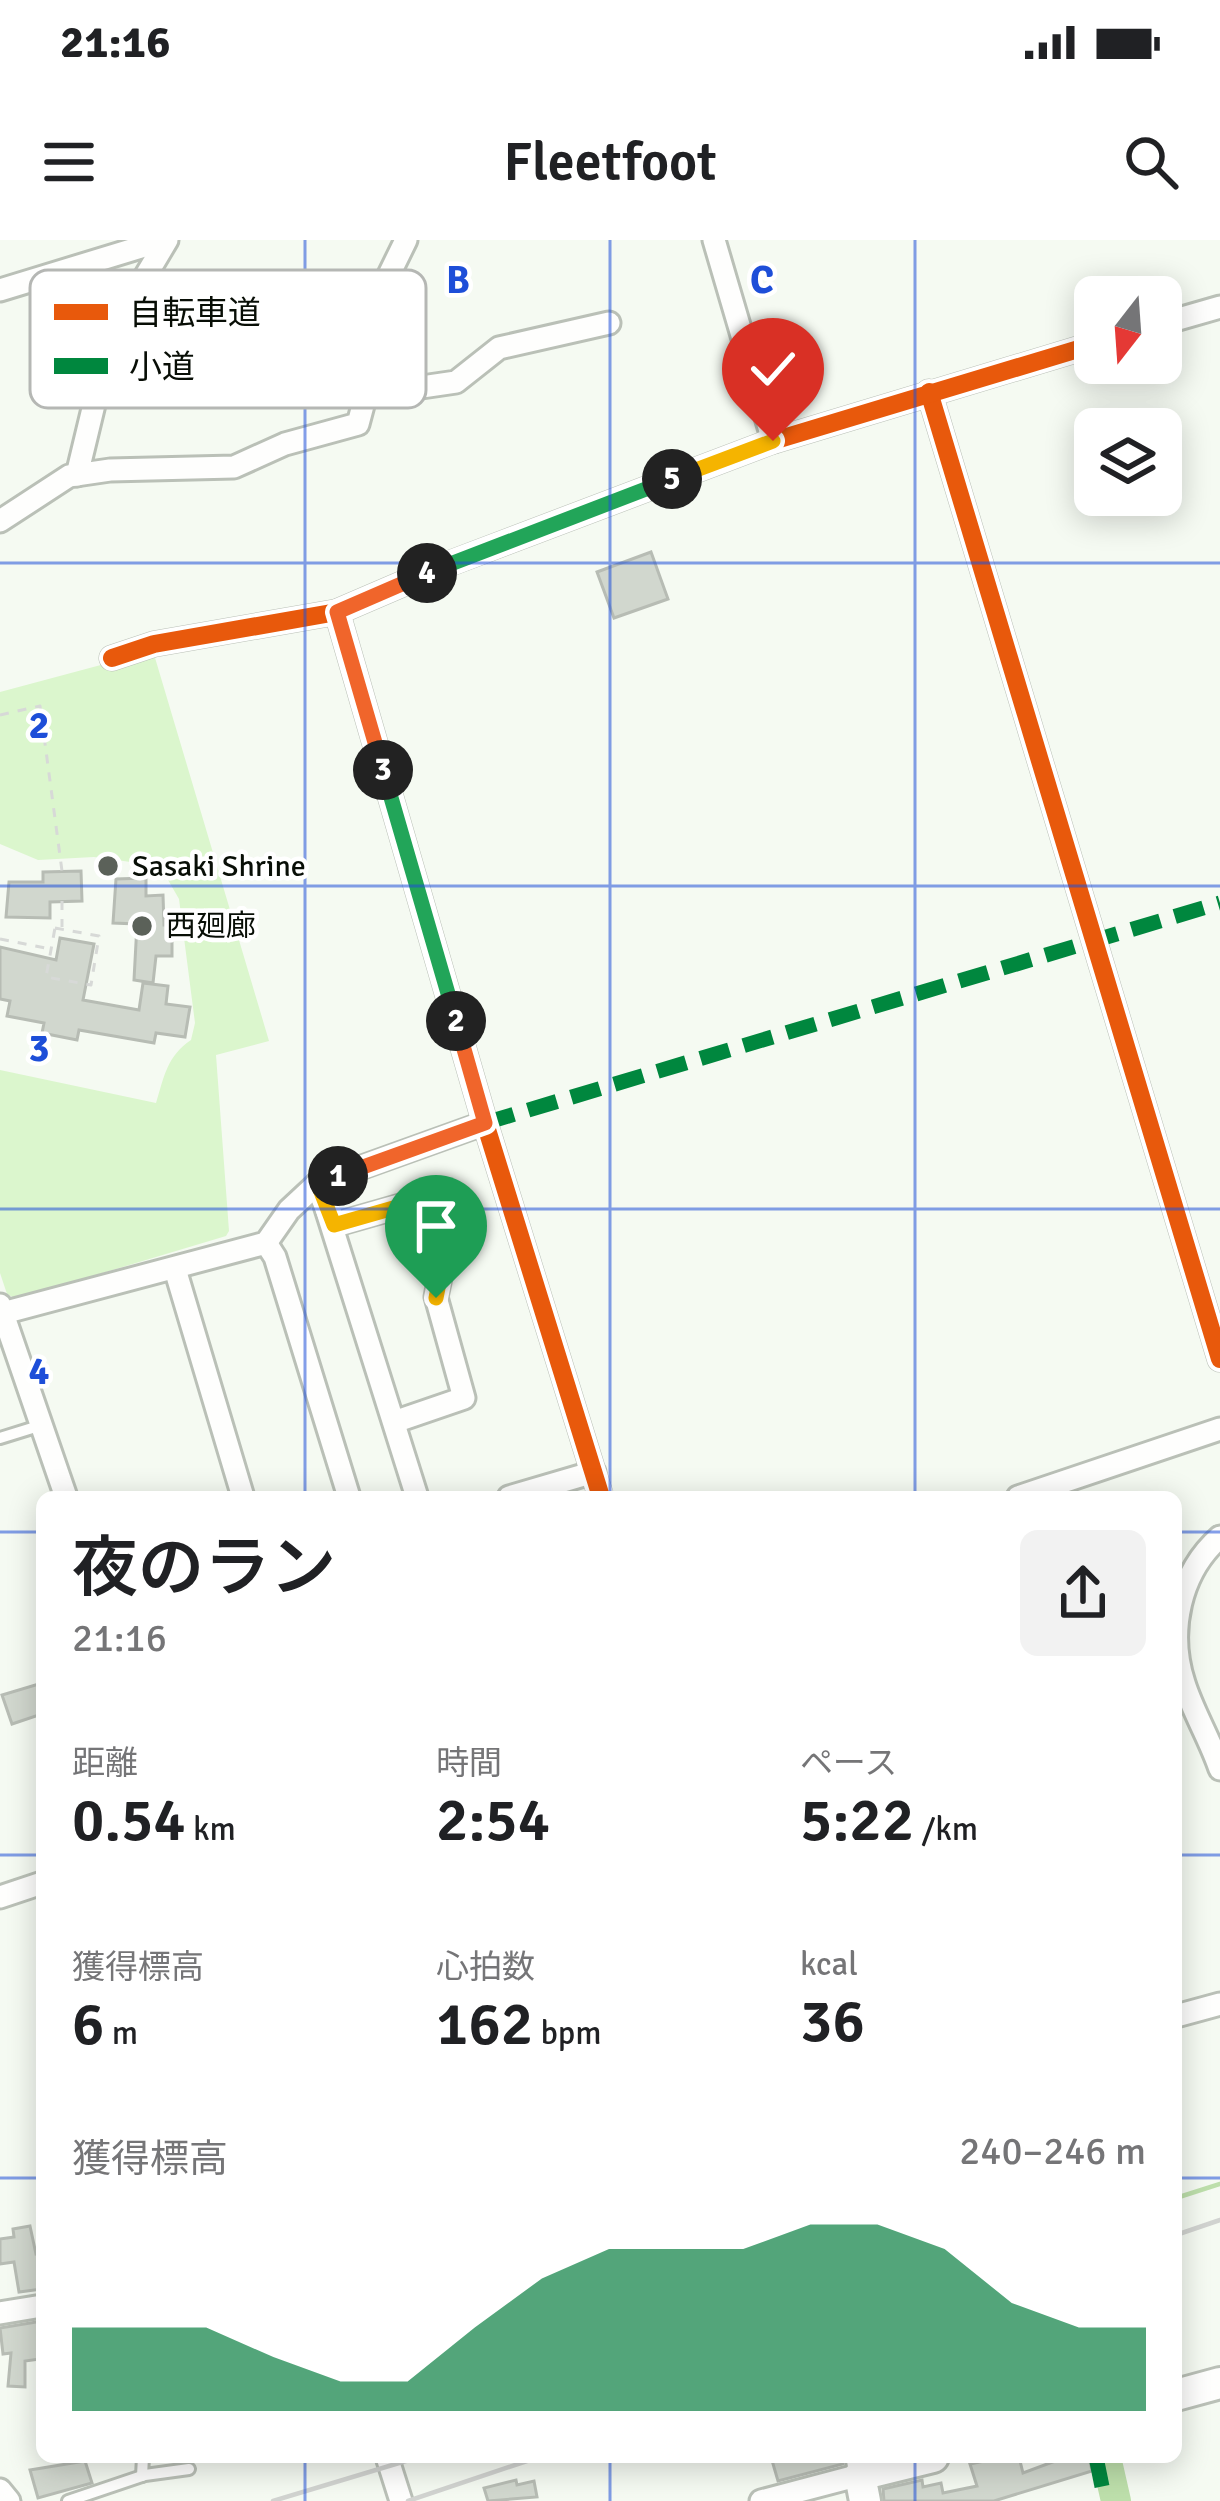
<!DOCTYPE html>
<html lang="ja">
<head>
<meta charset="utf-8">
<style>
  body { margin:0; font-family:Signika,"Noto Sans JP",sans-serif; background:#f2f2f2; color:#202124; height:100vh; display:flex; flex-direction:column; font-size:45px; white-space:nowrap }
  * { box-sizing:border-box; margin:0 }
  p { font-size:39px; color:#757577 }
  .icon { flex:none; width:66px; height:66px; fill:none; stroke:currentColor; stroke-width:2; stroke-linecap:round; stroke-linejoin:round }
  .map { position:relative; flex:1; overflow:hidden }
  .sheet { position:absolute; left:36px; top:1251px; width:1146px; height:972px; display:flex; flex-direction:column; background:#fff; border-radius:18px; box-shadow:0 6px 30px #0003 }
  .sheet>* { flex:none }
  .needle { width:78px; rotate:197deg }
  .controls { position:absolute; left:1074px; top:36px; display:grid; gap:24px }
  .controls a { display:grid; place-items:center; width:108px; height:108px; border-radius:18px; background:#fff; box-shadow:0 6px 30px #0003; font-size:60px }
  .pin { position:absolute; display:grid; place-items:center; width:102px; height:102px; color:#fff; margin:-123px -51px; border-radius:50% 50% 50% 0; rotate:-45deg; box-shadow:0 0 12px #0007 }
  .pin .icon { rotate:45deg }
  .km { position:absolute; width:60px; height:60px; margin:-30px; border-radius:50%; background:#222; color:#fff; font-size:33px; line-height:60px; text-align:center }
  .round { display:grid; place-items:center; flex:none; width:126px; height:126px; border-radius:18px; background:#f2f2f2 }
  .summary { display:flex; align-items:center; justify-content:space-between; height:204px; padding:0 36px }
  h1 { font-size:66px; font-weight:600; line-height:90px }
  .stats { display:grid; grid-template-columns:repeat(3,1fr); gap:18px; height:204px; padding:12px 36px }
  .stats div { display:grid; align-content:center }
  .stats b { font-size:60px; font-weight:600 }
  .stats small { font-size:33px; font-weight:400 }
  .stats p { font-size:33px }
  .chart { height:336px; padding:24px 36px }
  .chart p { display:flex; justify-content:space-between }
  .chart svg { width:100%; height:216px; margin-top:12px; fill:#0b8043; opacity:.7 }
  .status { display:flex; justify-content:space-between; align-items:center; height:84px; padding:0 60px; background:#fff; direction:ltr }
  .status svg { height:33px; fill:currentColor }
  header { display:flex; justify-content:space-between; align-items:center; height:156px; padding:0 36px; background:#fff; font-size:54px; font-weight:600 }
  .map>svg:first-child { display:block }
  .green { fill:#dbf6cd }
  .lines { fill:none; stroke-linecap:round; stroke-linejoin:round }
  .stream { stroke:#bddfab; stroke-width:4.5 }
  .river { stroke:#bddfab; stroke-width:30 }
  .building { fill:#d1d7ce; stroke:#b7bcb4; stroke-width:3 }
  .lane-casing { stroke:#bac0b7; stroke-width:16 }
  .street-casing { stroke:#bac0b7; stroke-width:27 }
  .secondary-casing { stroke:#bac0b7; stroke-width:36 }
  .path { stroke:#d7d9d7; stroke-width:3; stroke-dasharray:9 9; stroke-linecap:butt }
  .lane { stroke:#fefefd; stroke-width:10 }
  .street { stroke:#fefefd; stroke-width:21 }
  .secondary { stroke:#fefefd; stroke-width:30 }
  .rail { stroke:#d1d3d0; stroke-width:4.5 }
  .quiet { stroke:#00873e; stroke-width:15; stroke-dasharray:30 15; stroke-linecap:butt }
  .cycleway-casing { stroke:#fff; stroke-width:26 }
  .cycleway { stroke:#e8590c; stroke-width:18 }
  .split-1-casing { stroke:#fff; stroke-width:24 }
  .split-2-casing { stroke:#fff; stroke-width:24 }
  .split-3-casing { stroke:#fff; stroke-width:24 }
  .split-4-casing { stroke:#fff; stroke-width:24 }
  .split-5-casing { stroke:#fff; stroke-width:24 }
  .split-6-casing { stroke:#fff; stroke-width:24 }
  .split-1 { stroke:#f5b400; stroke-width:15 }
  .split-2 { stroke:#f0652b; stroke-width:15 }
  .split-3 { stroke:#22a559; stroke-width:15 }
  .split-4 { stroke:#f0652b; stroke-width:15 }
  .split-5 { stroke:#22a559; stroke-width:15 }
  .split-6 { stroke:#f5b400; stroke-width:15 }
  .grid { fill:none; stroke:#1d4ed8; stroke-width:3; stroke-opacity:0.55 }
  .poi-dot { fill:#5b6159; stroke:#fff; stroke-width:4.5 }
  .labels { text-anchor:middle; stroke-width:9; stroke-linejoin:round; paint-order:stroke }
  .poi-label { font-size:30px; fill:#080e06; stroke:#fff; text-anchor:start }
  .key { fill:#fff; stroke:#b5b7b4; stroke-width:3 }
  .key-label { font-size:33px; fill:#080e06 }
  .grid-label { font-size:39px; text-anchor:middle; font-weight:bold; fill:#1d4ed8; stroke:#fff; stroke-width:9; stroke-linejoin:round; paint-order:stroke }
</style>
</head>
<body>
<div class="status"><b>21:16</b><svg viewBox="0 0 49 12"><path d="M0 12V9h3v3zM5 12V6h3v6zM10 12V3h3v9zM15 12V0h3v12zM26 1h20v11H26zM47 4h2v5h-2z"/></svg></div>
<header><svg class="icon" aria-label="menu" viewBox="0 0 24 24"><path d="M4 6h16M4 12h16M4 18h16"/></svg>Fleetfoot<svg class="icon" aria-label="search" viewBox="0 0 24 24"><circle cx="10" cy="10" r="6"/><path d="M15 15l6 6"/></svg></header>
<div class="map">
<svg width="1220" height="2261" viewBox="0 0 1220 2261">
  <rect width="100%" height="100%" fill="#f5faf2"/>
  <!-- green -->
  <path class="green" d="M153,411L269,801L216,815L229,991L226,996L16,1059L7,1054L0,1033V830L156,863C164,837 167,816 191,800L195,783L179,659L160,626L94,617L38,620L0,604V452Z"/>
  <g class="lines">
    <!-- stream -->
    <path class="stream" d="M1176,1958L1220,1944"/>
    <!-- river -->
    <path class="river" d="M1106,2217L1116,2261"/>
  </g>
  <!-- building -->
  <g class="building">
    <path d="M651,312L668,359L614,378L597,332Z"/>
    <path d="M81,631L82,661L50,662V678L6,677L9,642H43V632Z"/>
    <path d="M146,638V656L163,655L164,685H172V716H156L153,743L134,740L137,684L113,683L116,639Z"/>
    <path d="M60,698L94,704L83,760L139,770L143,743L168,746L166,764L190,767L185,797L156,793L154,803L79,790L77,800L42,793L44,783L7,776L10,761L0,759V707L56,720Z"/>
    <path d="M42,1443V1474L12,1484L2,1455Z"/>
    <path d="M30,1986L36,2014L42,2013V2049L19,2052L14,2022L0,2024V1999L14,1997L13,1989Z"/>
    <path d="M42,2081L40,2119L25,2121V2147L8,2146L11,2113L3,2114L0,2088Z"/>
    <path d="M771,2217H842L843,2224L778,2241Z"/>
    <path d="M1003,2217H1019L1023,2233L1066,2217H1089L1092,2231L994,2261H884L883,2249L922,2240L923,2247L941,2243L943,2253L977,2246L970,2224Z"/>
    <path d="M85,2221L92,2243L38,2258L30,2230Z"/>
    <path d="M516,2240L517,2245L534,2241L537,2257L488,2261L484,2248Z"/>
  </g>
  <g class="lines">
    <!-- lane casing -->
    <g class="lane-casing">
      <g id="lane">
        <path d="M0,1198L42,1185"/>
        <path d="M142,2236L143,2217"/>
        <path d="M68,2261L145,2235L189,2229"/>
      </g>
    </g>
    <!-- street casing -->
    <g class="street-casing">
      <g id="street">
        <path d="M714,0L773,201"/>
        <path d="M0,50L164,0"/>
        <path d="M122,73L167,98L209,103L375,109"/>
        <path d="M1161,84L1220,67"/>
        <path d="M929,152L1220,1119"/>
        <path d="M367,155L456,142L499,108L609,83"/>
        <path d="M77,235L111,94L167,0"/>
        <path d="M0,281L69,236L110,230L234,227L285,204L358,184L374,124L382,49L406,0"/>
        <path d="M337,372L485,883L601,1257"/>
        <path d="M112,418L154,404L337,372L451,323L773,201L1095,104"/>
        <path d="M318,943L417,1257"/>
        <path d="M334,985L425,959L444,1018L436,1057L464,1158L394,1182"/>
        <path d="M266,1003L275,1017L349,1257"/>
        <path d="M175,1029L243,1257"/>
        <path d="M0,1065L66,1257"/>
        <path d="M3,1073L266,1003L289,970L318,943L485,883"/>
        <path d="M509,1257L594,1232"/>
        <path d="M1018,1257L1220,1189"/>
        <path d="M1220,1297C1180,1332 1167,1391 1184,1443C1193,1472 1210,1499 1220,1529"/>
        <path d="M0,1657L42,1643"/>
        <path d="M1176,1776L1220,1764"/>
        <path d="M0,2073L42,2066"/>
        <path d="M387,2217L401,2261"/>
        <path d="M0,2250L9,2261"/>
        <path d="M761,2261L860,2235L857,2217"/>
      </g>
    </g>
    <!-- secondary casing -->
    <g class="secondary-casing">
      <g id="secondary">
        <path d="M1176,2155L1220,2143"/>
        <path d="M865,2261L860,2235L933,2217"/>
      </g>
    </g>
    <!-- path -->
    <g class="path">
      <path d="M0,475L40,466L62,631"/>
      <path d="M62,661V687"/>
      <path d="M55,688L99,696L91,745L46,737Z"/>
      <path d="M0,699L51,709"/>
    </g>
    <!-- lane -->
    <use href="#lane" class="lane"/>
    <!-- street -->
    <use href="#street" class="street"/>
    <!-- secondary -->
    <use href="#secondary" class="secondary"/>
    <!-- rail -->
    <g class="rail">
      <path d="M1176,1995L1220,1980"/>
      <path d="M273,2261L419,2217"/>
      <path d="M408,2261L539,2217"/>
    </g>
    <!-- quiet -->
    <g class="quiet">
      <path d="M485,883L1220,663"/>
      <path d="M1096,2217L1105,2261"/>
    </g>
    <!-- cycleway casing -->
    <g class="cycleway-casing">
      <g id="cycleway">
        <path d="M929,152L1220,1119"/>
        <path d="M337,372L485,883L601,1257"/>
        <path d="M112,418L154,404L337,372L451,323L773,201L1095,104"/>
      </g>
    </g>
    <!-- cycleway -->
    <use href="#cycleway" class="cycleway"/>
  </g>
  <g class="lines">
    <!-- split-1 casing -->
    <g class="split-1-casing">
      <path id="split-1" d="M338,936L318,944L334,985L425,959L444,1018L436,1058"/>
    </g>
    <!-- split-2 casing -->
    <g class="split-2-casing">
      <path id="split-2" d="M338,936L485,883L456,781"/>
    </g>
    <!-- split-3 casing -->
    <g class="split-3-casing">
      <path id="split-3" d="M383,530L456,781"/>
    </g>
    <!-- split-4 casing -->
    <g class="split-4-casing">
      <path id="split-4" d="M383,530L337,372L427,333"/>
    </g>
    <!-- split-5 casing -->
    <g class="split-5-casing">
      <path id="split-5" d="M427,333L672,239"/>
    </g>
    <!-- split-6 casing -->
    <g class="split-6-casing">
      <path id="split-6" d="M672,239L773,201"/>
    </g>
    <!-- split-1 -->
    <use href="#split-1" class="split-1"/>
    <!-- split-2 -->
    <use href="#split-2" class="split-2"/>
    <!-- split-3 -->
    <use href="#split-3" class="split-3"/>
    <!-- split-4 -->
    <use href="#split-4" class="split-4"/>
    <!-- split-5 -->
    <use href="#split-5" class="split-5"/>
    <!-- split-6 -->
    <use href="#split-6" class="split-6"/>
  </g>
  <!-- grid -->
  <path class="grid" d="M305,0V1257M610,0V1257M915,0V1257M0,323H1220M0,646H1220M0,969H1220M0,1292H42M1176,1292H1220M0,1615H42M1176,1615H1220M0,1938H42M1176,1938H1220M305,2217V2261M610,2217V2261M915,2217V2261"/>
  <!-- markers -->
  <g class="poi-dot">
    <circle cx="108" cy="626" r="12"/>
    <circle cx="142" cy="686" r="12"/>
  </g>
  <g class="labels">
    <!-- poi labels -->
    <g class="poi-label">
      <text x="132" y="636">Sasaki Shrine</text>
      <text x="166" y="696">西廻廊</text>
    </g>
  </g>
  <!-- legend -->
  <rect x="30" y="30" width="396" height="138" rx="18" class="key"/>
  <rect x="54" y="64" width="54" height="16" fill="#e8590c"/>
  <rect x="54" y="118" width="54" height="16" fill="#00873e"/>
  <g class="key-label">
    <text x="129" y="84">自転車道</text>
    <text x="129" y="138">小道</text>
  </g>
  <g class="grid-label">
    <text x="458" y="53">B</text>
    <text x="762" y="53">C</text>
    <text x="39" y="498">2</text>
    <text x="39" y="821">3</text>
    <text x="39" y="1144">4</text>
  </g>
</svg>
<div class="controls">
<a><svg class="needle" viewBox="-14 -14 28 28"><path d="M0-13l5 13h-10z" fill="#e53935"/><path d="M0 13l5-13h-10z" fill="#757577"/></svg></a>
<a><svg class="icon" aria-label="layers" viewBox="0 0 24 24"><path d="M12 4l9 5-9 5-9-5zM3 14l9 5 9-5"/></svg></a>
</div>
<div class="pin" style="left:436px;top:1058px;background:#1e9e55"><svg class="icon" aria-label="arrive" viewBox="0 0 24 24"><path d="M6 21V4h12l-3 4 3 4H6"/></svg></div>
<div class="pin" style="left:773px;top:201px;background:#d93025"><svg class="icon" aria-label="check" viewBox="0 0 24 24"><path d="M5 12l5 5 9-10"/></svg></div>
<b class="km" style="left:338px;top:936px">1</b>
<b class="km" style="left:456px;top:781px">2</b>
<b class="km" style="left:383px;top:530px">3</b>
<b class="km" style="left:427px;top:333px">4</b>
<b class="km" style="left:672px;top:239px">5</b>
<section class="sheet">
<div class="summary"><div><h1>夜のラン</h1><p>21:16</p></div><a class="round"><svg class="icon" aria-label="share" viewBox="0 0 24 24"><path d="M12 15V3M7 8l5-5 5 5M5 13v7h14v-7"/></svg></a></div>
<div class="stats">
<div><p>距離</p><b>0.54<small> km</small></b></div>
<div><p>時間</p><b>2:54</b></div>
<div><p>ペース</p><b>5:22<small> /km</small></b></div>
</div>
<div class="stats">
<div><p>獲得標高</p><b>6<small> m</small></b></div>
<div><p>心拍数</p><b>162<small> bpm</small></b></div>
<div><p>kcal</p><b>36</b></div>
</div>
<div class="chart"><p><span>獲得標高</span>240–246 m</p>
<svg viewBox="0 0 160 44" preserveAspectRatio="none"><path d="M0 44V27L10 27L20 27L30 33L40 38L50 38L60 27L70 17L80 11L90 11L100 11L110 6L120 6L130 11L140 22L150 27L160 27V44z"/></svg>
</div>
</section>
</div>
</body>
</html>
